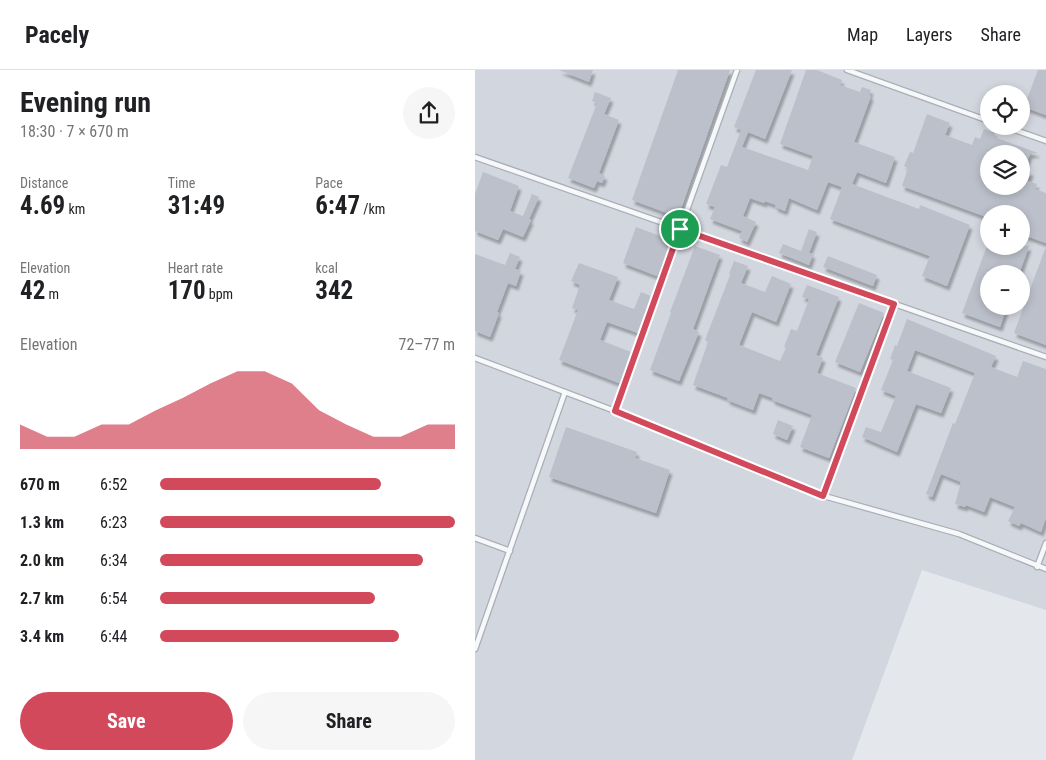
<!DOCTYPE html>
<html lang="en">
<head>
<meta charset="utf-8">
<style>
  body { margin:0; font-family:"Roboto Condensed",sans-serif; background:#f6f6f6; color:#202124; height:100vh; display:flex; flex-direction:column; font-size:19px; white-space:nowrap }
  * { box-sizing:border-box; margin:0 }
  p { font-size:16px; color:#757577 }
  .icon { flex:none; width:28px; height:28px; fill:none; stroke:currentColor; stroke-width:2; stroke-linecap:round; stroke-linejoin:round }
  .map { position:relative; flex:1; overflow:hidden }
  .panel { display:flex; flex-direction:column; background:#fff; width:475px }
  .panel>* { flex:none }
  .buttons { position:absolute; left:505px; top:15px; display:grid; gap:10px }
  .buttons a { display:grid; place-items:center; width:50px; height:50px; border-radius:50%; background:#fff; box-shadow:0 2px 8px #0003; font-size:25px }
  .pin { position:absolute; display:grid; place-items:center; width:42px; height:42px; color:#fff; margin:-21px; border:2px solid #fff; border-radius:50%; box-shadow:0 1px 5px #0007 }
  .round { display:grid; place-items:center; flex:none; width:52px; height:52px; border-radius:26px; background:#f6f6f6 }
  .summary { display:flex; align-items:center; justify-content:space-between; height:85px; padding:0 20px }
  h1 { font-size:28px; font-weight:700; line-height:38px }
  .metrics { display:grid; grid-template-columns:repeat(3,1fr); gap:8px; height:85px; padding:5px 20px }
  .metrics div { display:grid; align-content:center }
  .metrics b { font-size:25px; font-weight:700 }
  .metrics small { font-size:14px; font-weight:400 }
  .metrics p { font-size:14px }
  .chart { height:140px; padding:10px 20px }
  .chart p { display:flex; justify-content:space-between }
  .chart svg { width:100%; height:90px; margin-top:5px; fill:#d1495b; opacity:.7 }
  .action { display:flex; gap:10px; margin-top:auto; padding:10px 20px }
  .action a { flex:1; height:58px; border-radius:30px; background:#d1495b; color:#fff; font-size:20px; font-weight:700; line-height:58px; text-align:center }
  .action a+a { background:#f6f6f6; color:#202124 }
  ul { padding:0 20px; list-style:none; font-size:16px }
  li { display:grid; grid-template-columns:80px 60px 1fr; align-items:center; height:38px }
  li i { height:12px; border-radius:6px; background:#d1495b }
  header { display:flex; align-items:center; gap:30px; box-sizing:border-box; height:70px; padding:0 25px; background:#fff; border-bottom:1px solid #e0e0e0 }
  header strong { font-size:24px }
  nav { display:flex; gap:28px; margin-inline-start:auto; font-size:18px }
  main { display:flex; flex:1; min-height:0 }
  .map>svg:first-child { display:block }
  .built { fill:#d2d6de; fill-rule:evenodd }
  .building { fill:#bbc0ca; fill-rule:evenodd; filter:url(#shadow) }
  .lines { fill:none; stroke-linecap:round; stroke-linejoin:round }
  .lane-casing { stroke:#a9aeb7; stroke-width:7 }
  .lane { stroke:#f7f8fa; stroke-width:4.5 }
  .route-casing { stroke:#fff; stroke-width:10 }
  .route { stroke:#d1495b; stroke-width:6 }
</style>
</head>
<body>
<header>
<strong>Pacely</strong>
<nav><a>Map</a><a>Layers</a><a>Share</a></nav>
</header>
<main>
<section class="panel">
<div class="summary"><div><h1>Evening run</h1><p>18:30 · 7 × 670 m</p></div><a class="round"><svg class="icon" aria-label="share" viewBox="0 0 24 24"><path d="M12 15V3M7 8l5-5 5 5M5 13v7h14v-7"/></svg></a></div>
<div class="metrics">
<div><p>Distance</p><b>4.69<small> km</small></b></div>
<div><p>Time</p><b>31:49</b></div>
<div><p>Pace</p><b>6:47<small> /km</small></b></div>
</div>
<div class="metrics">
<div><p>Elevation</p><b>42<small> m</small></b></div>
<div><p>Heart rate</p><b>170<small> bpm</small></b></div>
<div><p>kcal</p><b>342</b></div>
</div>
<div class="chart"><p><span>Elevation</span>72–77 m</p>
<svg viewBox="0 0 160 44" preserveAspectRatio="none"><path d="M0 44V32L10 38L20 38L30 32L40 32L50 25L60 19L70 12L80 6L90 6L100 12L110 25L120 32L130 38L140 38L150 32L160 32V44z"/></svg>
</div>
<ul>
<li><b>670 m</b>6:52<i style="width:75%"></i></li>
<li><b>1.3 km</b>6:23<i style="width:100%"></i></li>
<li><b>2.0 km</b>6:34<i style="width:89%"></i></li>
<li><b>2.7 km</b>6:54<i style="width:73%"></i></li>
<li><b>3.4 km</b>6:44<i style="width:81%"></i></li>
</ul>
<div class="action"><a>Save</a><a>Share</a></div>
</section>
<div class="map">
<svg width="571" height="690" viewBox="0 0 571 690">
  <defs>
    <filter id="shadow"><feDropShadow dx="2.5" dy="4.5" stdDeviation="1" flood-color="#0004"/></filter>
  </defs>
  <rect width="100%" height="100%" fill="#e4e7ec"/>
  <!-- built -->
  <path class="built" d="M0,0H571V540L447,500L377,690H0ZM514,24H546V56H514ZM514,84H546V116H514ZM514,144H546V176H514ZM514,204H546V236H514Z"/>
  <!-- building -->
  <g class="building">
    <path d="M84,0H118L114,12Z"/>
    <path d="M203,0H255L203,147L157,130Z"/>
    <path d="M281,0H317L290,69L273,62L267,77L333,100L338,86L305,74L331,0H342L367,10L365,15L385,22L387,17L396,20L394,25L396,26L379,72L420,87L411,113L382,102L377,114L444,139L445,135L495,155L472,216L447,206L455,186L355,149L367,117L353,112L342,140L314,128L310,141L300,137L301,135L290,131L289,133L275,128L268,146L281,152L272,172L264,168L267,161L235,149L240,137L231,134L246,95L252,97L266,60L259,57Z"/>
    <path d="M563,0H571V45L549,37Z"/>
    <path d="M120,22L136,28L129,44L144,50L124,103L130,106L127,113L122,111L119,118L93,108L122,33L117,31Z"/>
    <path d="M452,44L475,53L470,65L497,75L500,67L505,69L509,59L520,63L519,67L563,83L555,84L549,99L556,102L552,111L562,114L560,119L571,123V173L546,164V144H514V148L427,116L433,98L429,96L435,82L438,83ZM514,84H546V116H514Z"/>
    <path d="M8,102L44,116L35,141L48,146L57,124L64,127L54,149L56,150L48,167L28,159L23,170L0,161V124Z"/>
    <path d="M161,157L196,170L182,206L148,193Z"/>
    <path d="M334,159L342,162L334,183L338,184L334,195L304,183L308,174L326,181Z"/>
    <path d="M220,176L245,185L218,259L224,262L204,311L175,300L196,243L195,242Z"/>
    <path d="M512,176H554L544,204H514V236H532L525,257L487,243Z"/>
    <path d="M570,179H571V275L539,263Z"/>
    <path d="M35,183L45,187L40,199L46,201L41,216L33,213L22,242L24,243L15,267L0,261V184L30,195Z"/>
    <path d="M353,186L402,205L398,216L348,197Z"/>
    <path d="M259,191L273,196L266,213L290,222L297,206L316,214L301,252L277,242L264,275L305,291L311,278L309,277L316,259L322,261L334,229L327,227L332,215L364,227L341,285L348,288L342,303L381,318L354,388L325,377L337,345L297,330L298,328L284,323L278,340L252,330L253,328L218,315L233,272L230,270L255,205L254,204Z"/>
    <path d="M104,193L143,207L134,230L159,239L166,222L176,226L169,243H170L163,263L132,252L125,270L156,282L144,313L84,290L103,240L97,238L105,215L96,211Z"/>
    <path d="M384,233L409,243L385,302L360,292Z"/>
    <path d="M432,249L521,286L516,297L542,307L548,291L571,299V448L566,462L546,453L544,456L533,451L540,437L515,427L509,442L491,435L490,437L480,434L486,412L466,404L457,427L451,424L478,353L480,354L500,303L440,280L432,301L476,318L466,343L441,334L422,382L387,367L391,357L406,362L421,326L406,320L418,290L415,289L420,275L422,276Z"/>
    <path d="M303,350L318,356L312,370L298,364Z"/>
    <path d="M91,357L162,382L160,388L195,400L181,443L74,407Z"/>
  </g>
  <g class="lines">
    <!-- lane casing -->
    <g class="lane-casing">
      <g id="lane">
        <path d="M372,0L514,51"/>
        <path d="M529,56L571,71"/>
        <path d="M0,87L571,287"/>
        <path d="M0,288L140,341L349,426L484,464L571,499"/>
        <path d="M140,341L262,0"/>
        <path d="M349,426L419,234"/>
        <path d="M0,468L35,481"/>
        <path d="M562,497L571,473"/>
        <path d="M0,579L90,322"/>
      </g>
    </g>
    <!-- lane -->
    <use href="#lane" class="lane"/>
  </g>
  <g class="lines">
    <!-- route casing -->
    <g class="route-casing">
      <path id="route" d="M205,159L419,234L348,426L140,341Z"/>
    </g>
    <!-- route -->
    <use href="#route" class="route"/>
  </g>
</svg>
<div class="buttons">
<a><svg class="icon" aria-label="locate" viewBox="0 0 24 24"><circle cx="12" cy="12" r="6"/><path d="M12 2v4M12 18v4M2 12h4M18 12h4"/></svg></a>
<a><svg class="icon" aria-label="layers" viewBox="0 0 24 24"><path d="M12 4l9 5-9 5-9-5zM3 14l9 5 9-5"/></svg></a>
<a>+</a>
<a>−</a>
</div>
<div class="pin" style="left:205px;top:159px;background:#1e9e55"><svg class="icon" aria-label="arrive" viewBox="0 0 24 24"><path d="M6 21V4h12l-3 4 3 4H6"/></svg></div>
</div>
</main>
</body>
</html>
